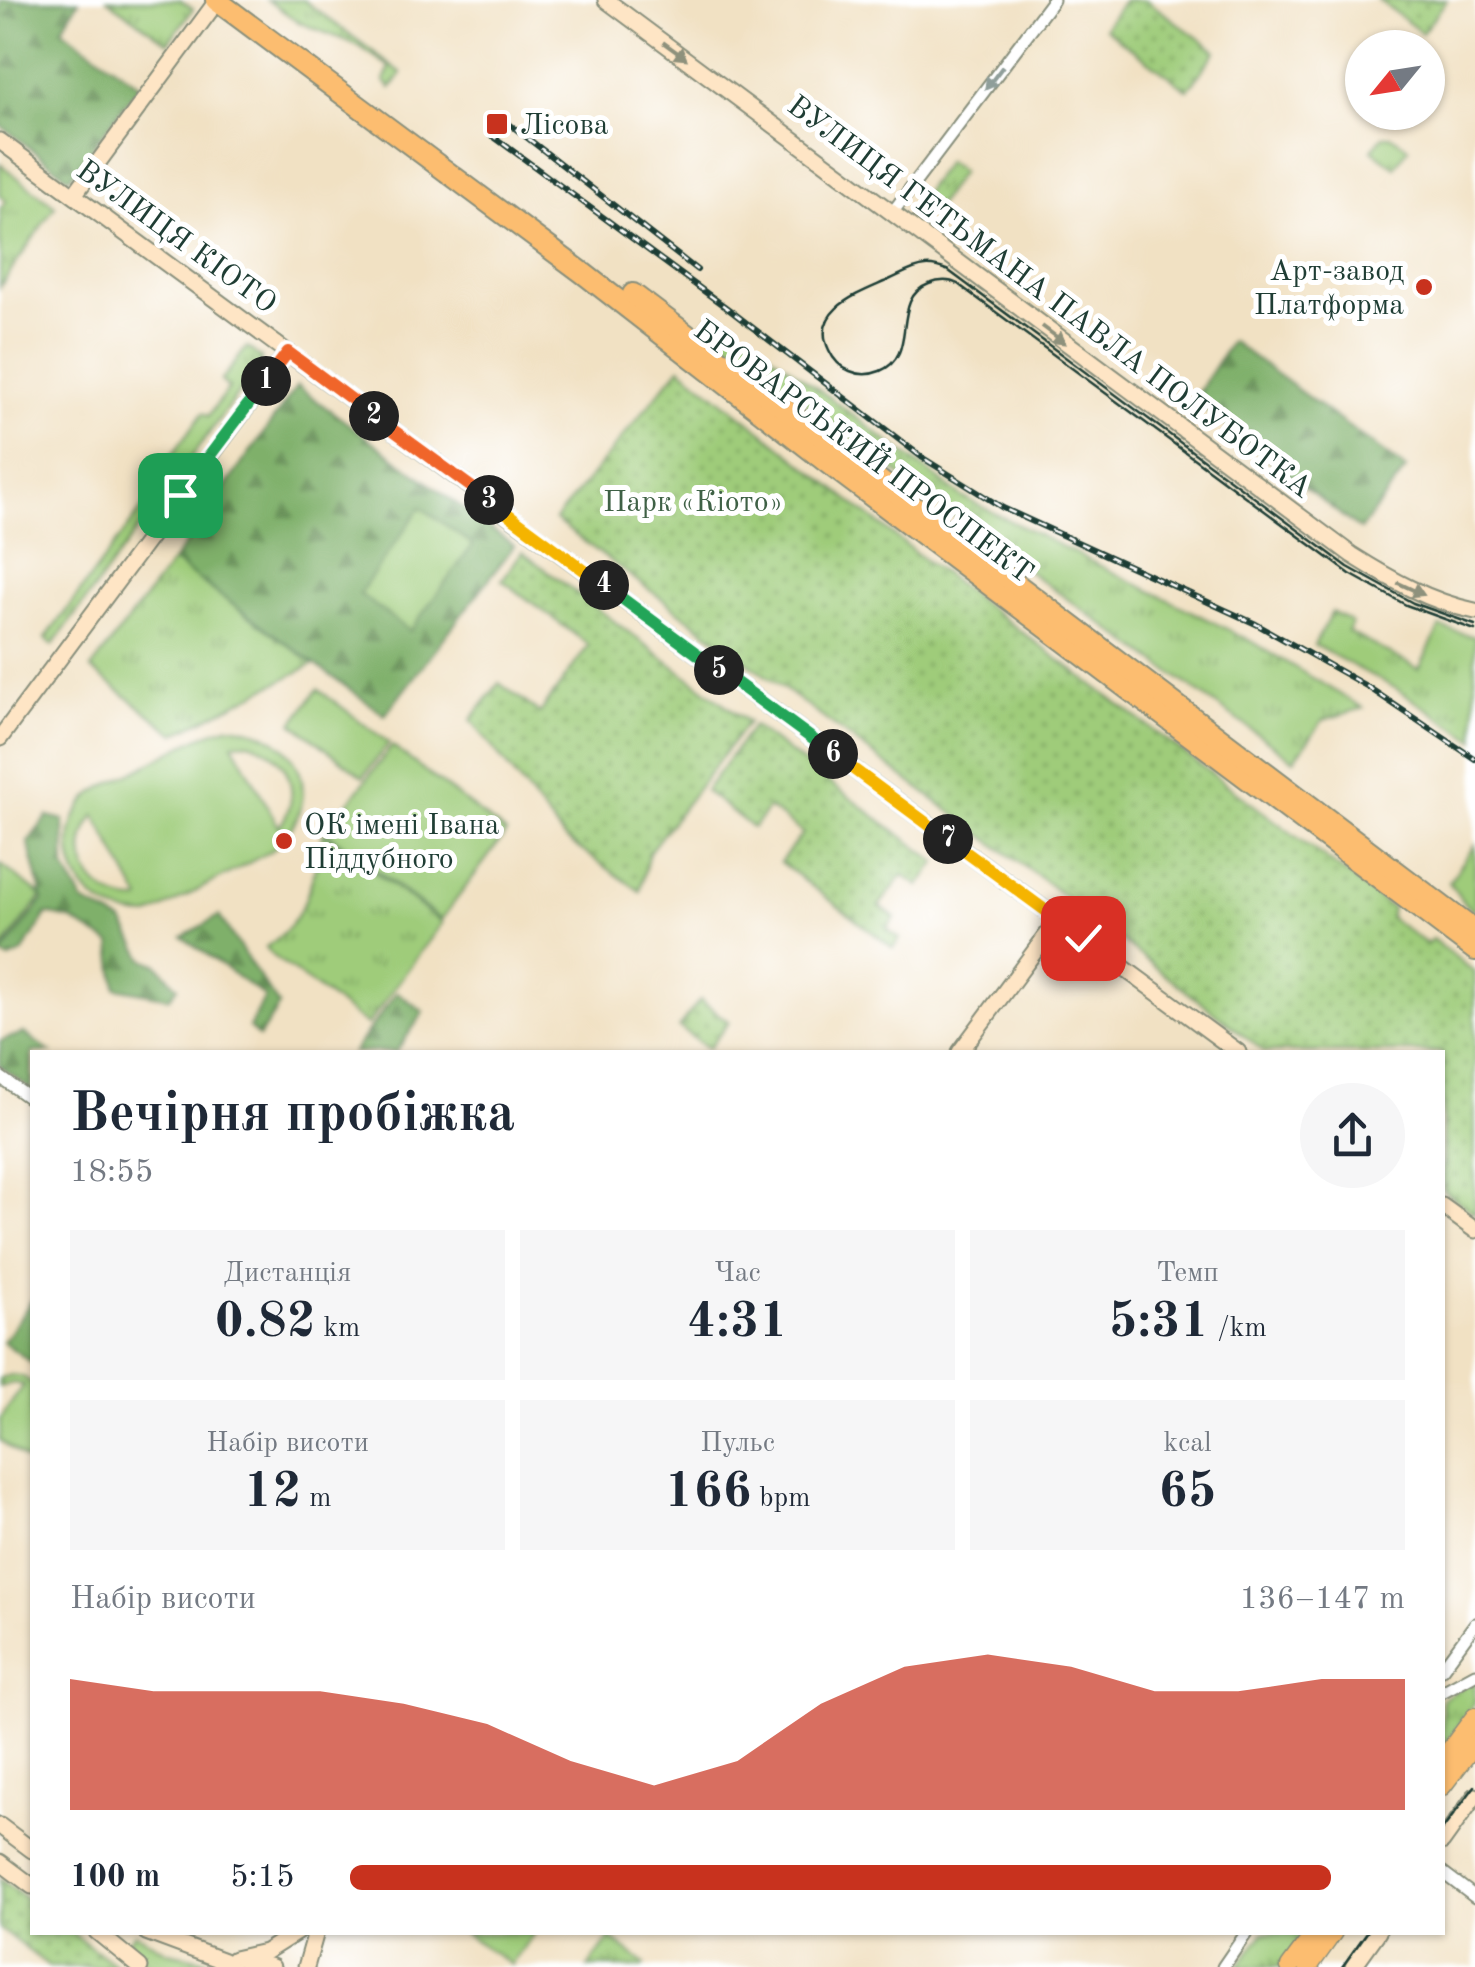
<!DOCTYPE html>
<html lang="uk">
<head>
<meta charset="utf-8">
<style>
  body { margin:0; font-family:"Old Standard TT",serif; background:#f6f6f7; color:#1f2937; height:100vh; display:flex; flex-direction:column; font-size:38px; white-space:nowrap }
  * { box-sizing:border-box; margin:0 }
  p { font-size:32px; color:#747a83 }
  .icon { flex:none; width:55px; height:55px; fill:none; stroke:currentColor; stroke-width:2; stroke-linecap:round; stroke-linejoin:round }
  .map { position:relative; flex:1; overflow:hidden }
  .panel { position:absolute; left:30px; top:1050px; width:1415px; height:885px; display:flex; flex-direction:column; background:#fff; border-radius:0px; box-shadow:0 2px 8px #0004 }
  .panel>* { flex:none }
  .needle { width:65px; rotate:240deg }
  .buttons { position:absolute; left:1345px; top:30px; display:grid; gap:20px }
  .buttons a { display:grid; place-items:center; width:100px; height:100px; border-radius:50%; background:#fff; box-shadow:0 2px 8px #0004; font-size:50px }
  .pin { position:absolute; display:grid; place-items:center; width:85px; height:85px; color:#fff; margin:-42px; border-radius:20px; box-shadow:0 5px 15px #0006 }
  .km { position:absolute; width:50px; height:50px; margin:-25px; border-radius:50%; background:#222; color:#fff; font-size:28px; line-height:50px; text-align:center }
  .round { display:grid; place-items:center; flex:none; width:105px; height:105px; border-radius:52px; background:#f6f6f7 }
  .head { display:flex; align-items:center; justify-content:space-between; height:170px; padding:0 40px }
  h1 { font-size:55px; font-weight:700; line-height:75px }
  .stats { display:grid; grid-template-columns:repeat(3,1fr); gap:15px; height:170px; padding:10px 40px }
  .stats div { display:grid; align-content:center; border-radius:0px; background:#f6f6f7; text-align:center }
  .stats b { font-size:50px; font-weight:700 }
  .stats small { font-size:28px; font-weight:400 }
  .stats p { font-size:28px }
  .chart { height:280px; padding:20px 40px }
  .chart p { display:flex; justify-content:space-between }
  .chart svg { width:100%; height:180px; margin-top:10px; fill:#c8321e; opacity:.7 }
  ul { padding:0 40px; list-style:none; font-size:32px }
  li { display:grid; grid-template-columns:160px 120px 1fr; align-items:center; height:75px }
  li i { height:25px; border-radius:12px; background:#c8321e }
  .map>svg:first-child { display:block }
  .grass { fill:url(#grass-tufts); stroke:#5f8457; stroke-width:2.5 }
  .forest { fill:url(#forest-firs); stroke:#4f764f; stroke-width:2.5 }
  .park { fill:url(#park-dots); stroke:#5f8457; stroke-width:2.5 }
  .garden { fill:#9fcc7a; stroke:#5f8457; stroke-width:2.5; fill-rule:evenodd }
  .lines { fill:none; stroke-linecap:round; stroke-linejoin:round }
  .street-casing { stroke:#888f7c; stroke-width:15 }
  .secondary-casing { stroke:#888f7c; stroke-width:19 }
  .primary-casing { stroke:#888f7c; stroke-width:21 }
  .highway-casing { stroke:#888f7c; stroke-width:24 }
  .street { stroke:#fff; stroke-width:11 }
  .secondary { stroke:#fee5c5; stroke-width:15 }
  .primary { stroke:#fcbd6f; stroke-width:18 }
  .highway { stroke:#fcbd6f; stroke-width:20 }
  .tram { stroke:#1f3d34; stroke-width:2.5 }
  .rail-casing { stroke:#1f3d34; stroke-width:6 }
  .rail { stroke:#fff; stroke-width:2.5; stroke-dasharray:8; stroke-linecap:butt }
  .oneway { fill:#8e917c }
  .oneway2 { fill:#8f9e9a }
  .split-1-casing { stroke:#fff; stroke-width:20 }
  .split-2-casing { stroke:#fff; stroke-width:20 }
  .split-3-casing { stroke:#fff; stroke-width:20 }
  .split-4-casing { stroke:#fff; stroke-width:20 }
  .split-5-casing { stroke:#fff; stroke-width:20 }
  .split-6-casing { stroke:#fff; stroke-width:20 }
  .split-7-casing { stroke:#fff; stroke-width:20 }
  .split-8-casing { stroke:#fff; stroke-width:20 }
  .split-1 { stroke:#22a559; stroke-width:12 }
  .split-2 { stroke:#f0652b; stroke-width:12 }
  .split-3 { stroke:#f0652b; stroke-width:12 }
  .split-4 { stroke:#f5b400; stroke-width:12 }
  .split-5 { stroke:#22a559; stroke-width:12 }
  .split-6 { stroke:#22a559; stroke-width:12 }
  .split-7 { stroke:#f5b400; stroke-width:12 }
  .split-8 { stroke:#f5b400; stroke-width:12 }
  .poi-dot { fill:#c8321e; stroke:#fff; stroke-width:4 }
  .labels { text-anchor:middle; stroke-width:10; stroke-linejoin:round; paint-order:stroke }
  .poi-label { font-size:30px; fill:#1f3d34; stroke:#fff; text-anchor:start }
  .street-label { font-size:30px; fill:#1f3d34; stroke:#fff }
  .park-label { font-size:30px; fill:#3f6146; stroke:#fff }
</style>
</head>
<body>
<div class="map">
<svg width="1475" height="1967" viewBox="0 0 1475 1967">
  <defs>
    <pattern id="grass-tufts" width="24" height="20" patternUnits="userSpaceOnUse" patternTransform="scale(2.5)"><rect width="24" height="20" fill="#9fcc7a"/><path d="M3 7l-1-3M5 7V3M7 7l1-3M15 17l-1-3M17 17v-4M19 17l1-3" fill="none" stroke="#81a765"/></pattern>
    <pattern id="forest-firs" width="22" height="20" patternUnits="userSpaceOnUse" patternTransform="scale(2.5)"><rect width="22" height="20" fill="#7fb06a"/><path d="M5 1l3.5 6h-7zM16 11l3.5 6h-7z" fill="#679058"/></pattern>
    <pattern id="park-dots" width="8" height="8" patternUnits="userSpaceOnUse" patternTransform="scale(2.5)"><rect width="8" height="8" fill="#9fcc7a"/><path d="M2 2h.1M6 6h.1" fill="none" stroke="#81a765" stroke-width="1.8" stroke-linecap="round"/></pattern>
  </defs>
  <rect width="100%" height="100%" fill="#fff"/>
  <filter id="ink" filterUnits="userSpaceOnUse"><feTurbulence type="fractalNoise" baseFrequency=".01" numOctaves="2"/><feDisplacementMap in="SourceGraphic" scale="20" xChannelSelector="R" yChannelSelector="G"/><feConvolveMatrix kernelMatrix="1 2 1 2 8 2 1 2 1" color-interpolation-filters="sRGB"/></filter>
  <filter id="wash" filterUnits="userSpaceOnUse"><feTurbulence type="fractalNoise" baseFrequency=".0048" numOctaves="4" result="noise"/><feDisplacementMap in="SourceGraphic" scale="40" xChannelSelector="R" yChannelSelector="G"/><feGaussianBlur stdDeviation="2.25" result="paint"/><feColorMatrix in="noise" values="0 0 0 0 0 0 0 0 0 0 0 0 0 0 0 0 0 1.4 0 .05"/><feComposite in="paint" operator="in"/></filter>
  <g filter="url(#wash)">
    <rect width="100%" height="100%" fill="#f1e1c3"/>
    <!-- grass -->
    <g class="grass">
      <path d="M108,0H180L193,9L168,43Z"/>
      <path d="M267,0H303L402,73L391,88L384,81L390,67L357,45L300,23Z"/>
      <path d="M1383,136H1392L1409,148L1395,167L1372,150Z"/>
      <path d="M947,161L961,172L934,210L919,199Z"/>
      <path d="M0,164L55,206L0,287V209L6,201L0,196Z"/>
      <path d="M714,311L962,497L1247,639L1363,708L1323,720L1294,760L990,544L704,325Z"/>
      <path d="M247,347L261,358V362L172,484L158,474L203,413L208,416L229,388L221,381Z"/>
      <path d="M159,486L166,491L53,645L45,639Z"/>
      <path d="M173,561L314,664L175,734L91,669Z"/>
      <path d="M1332,612L1352,623L1348,632L1419,669L1440,627L1475,637V740L1395,688L1314,645Z"/>
      <path d="M323,833L442,923L367,1025L272,955L266,947C310,918 311,880 323,833Z"/>
      <path d="M1475,845V911L1463,902L1449,882Z"/>
      <path d="M1475,1681V1703L1443,1747L1442,1699Z"/>
      <path d="M135,1933L168,1952L207,1960L197,1967H151L126,1944Z"/>
      <path d="M1263,1933H1306L1281,1967H1238Z"/>
      <path d="M610,1938L645,1964L643,1967H588Z"/>
    </g>
    <!-- forest -->
    <g class="forest">
      <path d="M0,0H79L62,29L140,85L69,178L0,125Z"/>
      <path d="M1231,341L1406,469L1360,530L1193,400Z"/>
      <path d="M297,386L514,546L385,715L173,561Z"/>
      <path d="M48,816L64,820L65,868L83,902L123,922L144,959L157,964L178,987L169,998L116,988L111,944L70,919L47,914L22,953L10,959L1,955L43,900L28,842Z"/>
      <path d="M219,916L279,1006L259,1037L249,1028L265,997L183,937Z"/>
      <path d="M397,992L424,1012L396,1052H353Z"/>
      <path d="M24,1033L50,1052H32V1090L0,1066V1041Z"/>
      <path d="M32,1300V1363L3,1342Z"/>
    </g>
    <!-- park -->
    <g class="park">
      <path d="M1124,0H1146L1216,51L1188,90L1104,28Z"/>
      <path d="M1378,0H1447L1422,33Z"/>
      <path d="M680,367L921,557L1392,908L1390,918L1427,944L1432,939L1475,972V1214L1443,1190L1442,1052H1265L1043,880L555,520Z"/>
      <path d="M522,552L748,722L649,852L640,891L564,838L471,720L499,683L540,713L589,645L502,580Z"/>
      <path d="M753,726L937,862L919,886L903,875L879,906L895,918L887,929L900,939L893,948L780,862L803,833L769,808L753,828L705,791Z"/>
      <path d="M700,1000L729,1022L708,1049L679,1027Z"/>
      <path d="M0,1879L32,1903V1932L72,1933L118,1967H50L0,1929Z"/>
    </g>
    <!-- garden -->
    <g class="garden">
      <path d="M421,507L473,545L410,631L359,594Z"/>
      <path d="M318,689L389,743L363,777L293,723Z"/>
      <path d="M230,726C305,732 328,803 271,851L149,916C128,915 109,912 92,897C63,871 62,820 92,794C103,785 120,779 133,772C165,756 195,736 230,726ZM249,742C289,755 304,792 279,827L233,743ZM95,815L141,900L140,901C92,902 65,854 95,815Z"/>
      <path d="M392,746L506,833L441,920L326,832Z"/>
      <path d="M0,864L42,896L0,952Z"/>
      <path d="M11,1375L23,1377L32,1383V1464L0,1440V1419L24,1385L13,1383L0,1387V1378Z"/>
      <path d="M464,1933H534L511,1965Z"/>
    </g>
  </g>
  <g filter="url(#ink)">
    <g class="lines">
      <!-- street casing -->
      <g class="street-casing">
        <g id="street">
          <path d="M892,213L1053,0"/>
          <path d="M0,1077L32,1100"/>
          <path d="M1442,1669L1475,1624"/>
          <path d="M1442,1692L1475,1674"/>
          <path d="M1442,1872L1475,1897"/>
          <path d="M1223,1967L1247,1932"/>
        </g>
      </g>
      <!-- secondary casing -->
      <g class="secondary-casing">
        <g id="secondary">
          <path d="M606,0L1352,555C1390,579 1430,602 1475,611"/>
          <path d="M0,141L1238,1052"/>
          <path d="M74,195L217,1"/>
          <path d="M0,738L288,352"/>
          <path d="M960,1052L1058,920"/>
          <path d="M1442,1206L1475,1230"/>
          <path d="M0,1826L32,1850"/>
          <path d="M1442,1842L1475,1796"/>
          <path d="M0,1862L32,1886"/>
          <path d="M97,1932L140,1967"/>
          <path d="M146,1932L224,1961"/>
          <path d="M234,1959L265,1952L297,1932"/>
          <path d="M242,1959L272,1967"/>
          <path d="M306,1967L316,1932"/>
          <path d="M1353,1967L1378,1932"/>
        </g>
      </g>
      <!-- primary casing -->
      <g class="primary-casing">
        <g id="primary">
          <path d="M1442,1761L1475,1717"/>
          <path d="M1442,1786L1475,1743"/>
          <path d="M1290,1967L1316,1932"/>
          <path d="M1308,1967L1333,1932"/>
        </g>
      </g>
      <!-- highway casing -->
      <g class="highway-casing">
        <g id="highway">
          <path d="M216,0L583,273L829,464L1475,950"/>
          <path d="M633,294L1475,931"/>
        </g>
      </g>
      <!-- street -->
      <use href="#street" class="street"/>
      <!-- secondary -->
      <use href="#secondary" class="secondary"/>
      <!-- primary -->
      <use href="#primary" class="primary"/>
      <!-- highway -->
      <use href="#highway" class="highway"/>
      <!-- tram -->
      <g class="tram">
        <path d="M1475,625L1413,603L1348,567L949,271C941,268 934,265 926,266C912,267 897,277 884,282C857,294 810,311 829,350C833,359 840,367 850,371C859,375 870,375 880,371C920,355 889,299 929,284C939,280 948,279 958,284L1350,574L1406,605L1475,630"/>
        <path d="M1442,1830L1475,1786"/>
        <path d="M1342,1967L1367,1932"/>
      </g>
      <!-- rail casing -->
      <g class="rail-casing">
        <g id="rail">
          <path d="M503,119L697,270"/>
          <path d="M490,134L731,311L923,458L1003,508L1256,624L1368,687L1475,759"/>
        </g>
      </g>
      <!-- rail -->
      <use href="#rail" class="rail"/>
    </g>
    <!-- one-way arrows -->
    <defs><path id="oneway-solid" d="M-6-.8H1V-3.2L6.5 0L1 3.2V.8H-6Z" transform="scale(2.5)"/></defs>
    <g class="oneway">
      <use href="#oneway-solid" transform="translate(675 51) rotate(36)"/>
      <use href="#oneway-solid" transform="translate(1054 335) rotate(37)"/>
      <use href="#oneway-solid" transform="translate(1411 589) rotate(25)"/>
    </g>
    <use class="oneway2" href="#oneway-solid" transform="translate(994 78) rotate(127)"/>
  </g>
  <g class="lines" filter="url(#ink)">
    <!-- split-1 casing -->
    <g class="split-1-casing">
      <path id="split-1" d="M180,495L266,381"/>
    </g>
    <!-- split-2 casing -->
    <g class="split-2-casing">
      <path id="split-2" d="M266,381L288,352L374,416"/>
    </g>
    <!-- split-3 casing -->
    <g class="split-3-casing">
      <path id="split-3" d="M374,416L489,500"/>
    </g>
    <!-- split-4 casing -->
    <g class="split-4-casing">
      <path id="split-4" d="M489,500L604,585"/>
    </g>
    <!-- split-5 casing -->
    <g class="split-5-casing">
      <path id="split-5" d="M604,585L719,670"/>
    </g>
    <!-- split-6 casing -->
    <g class="split-6-casing">
      <path id="split-6" d="M719,670L833,754"/>
    </g>
    <!-- split-7 casing -->
    <g class="split-7-casing">
      <path id="split-7" d="M833,754L948,839"/>
    </g>
    <!-- split-8 casing -->
    <g class="split-8-casing">
      <path id="split-8" d="M948,839L1083,938"/>
    </g>
    <!-- split-1 -->
    <use href="#split-1" class="split-1"/>
    <!-- split-2 -->
    <use href="#split-2" class="split-2"/>
    <!-- split-3 -->
    <use href="#split-3" class="split-3"/>
    <!-- split-4 -->
    <use href="#split-4" class="split-4"/>
    <!-- split-5 -->
    <use href="#split-5" class="split-5"/>
    <!-- split-6 -->
    <use href="#split-6" class="split-6"/>
    <!-- split-7 -->
    <use href="#split-7" class="split-7"/>
    <!-- split-8 -->
    <use href="#split-8" class="split-8"/>
  </g>
  <!-- markers -->
  <g class="poi-dot">
    <rect x="485" y="112" width="24" height="24" rx="5"/>
    <circle cx="1424" cy="287" r="10"/>
    <circle cx="284" cy="841" r="10"/>
  </g>
  <g class="labels">
    <!-- poi labels -->
    <g class="poi-label">
      <text x="520" y="134">Лісова</text>
      <text x="1404" y="280" text-anchor="end">Арт-завод<tspan x="1404" dy="34">Платформа</tspan></text>
      <text x="304" y="834">ОК імені Івана<tspan x="304" dy="34">Піддубного</tspan></text>
    </g>
    <!-- street labels -->
    <g class="street-label">
      <text transform="translate(177 236) rotate(36)" y="10">ВУЛИЦЯ КІОТО</text>
      <text transform="translate(1050 296) rotate(37)" y="10">ВУЛИЦЯ ГЕТЬМАНА ПАВЛА ПОЛУБОТКА</text>
      <text transform="translate(864 451) rotate(37)" y="10">БРОВАРСЬКИЙ ПРОСПЕКТ</text>
    </g>
    <!-- park labels -->
    <g class="park-label">
      <text x="693" y="511">Парк «Кіото»</text>
    </g>
  </g>
</svg>
<div class="buttons">
<a><svg class="needle" viewBox="-14 -14 28 28"><path d="M0-13l5 13h-10z" fill="#e53935"/><path d="M0 13l5-13h-10z" fill="#747a83"/></svg></a>
</div>
<div class="pin" style="left:180px;top:495px;background:#1e9e55"><svg class="icon" aria-label="arrive" viewBox="0 0 24 24"><path d="M6 21V4h12l-3 4 3 4H6"/></svg></div>
<div class="pin" style="left:1083px;top:938px;background:#d93025"><svg class="icon" aria-label="check" viewBox="0 0 24 24"><path d="M5 12l5 5 9-10"/></svg></div>
<b class="km" style="left:266px;top:381px">1</b>
<b class="km" style="left:374px;top:416px">2</b>
<b class="km" style="left:489px;top:500px">3</b>
<b class="km" style="left:604px;top:585px">4</b>
<b class="km" style="left:719px;top:670px">5</b>
<b class="km" style="left:833px;top:754px">6</b>
<b class="km" style="left:948px;top:839px">7</b>
<section class="panel">
<div class="head"><div><h1>Вечірня пробіжка</h1><p>18:55</p></div><a class="round"><svg class="icon" aria-label="share" viewBox="0 0 24 24"><path d="M12 15V3M7 8l5-5 5 5M5 13v7h14v-7"/></svg></a></div>
<div class="stats">
<div><p>Дистанція</p><b>0.82<small> km</small></b></div>
<div><p>Час</p><b>4:31</b></div>
<div><p>Темп</p><b>5:31<small> /km</small></b></div>
</div>
<div class="stats">
<div><p>Набір висоти</p><b>12<small> m</small></b></div>
<div><p>Пульс</p><b>166<small> bpm</small></b></div>
<div><p>kcal</p><b>65</b></div>
</div>
<div class="chart"><p><span>Набір висоти</span>136–147 m</p>
<svg viewBox="0 0 160 44" preserveAspectRatio="none"><path d="M0 44V12L10 15L20 15L30 15L40 18L50 23L60 32L70 38L80 32L90 18L100 9L110 6L120 9L130 15L140 15L150 12L160 12V44z"/></svg>
</div>
<ul>
<li><b>100 m</b>5:15<i style="width:93%"></i></li>
</ul>
</section>
</div>
</body>
</html>
